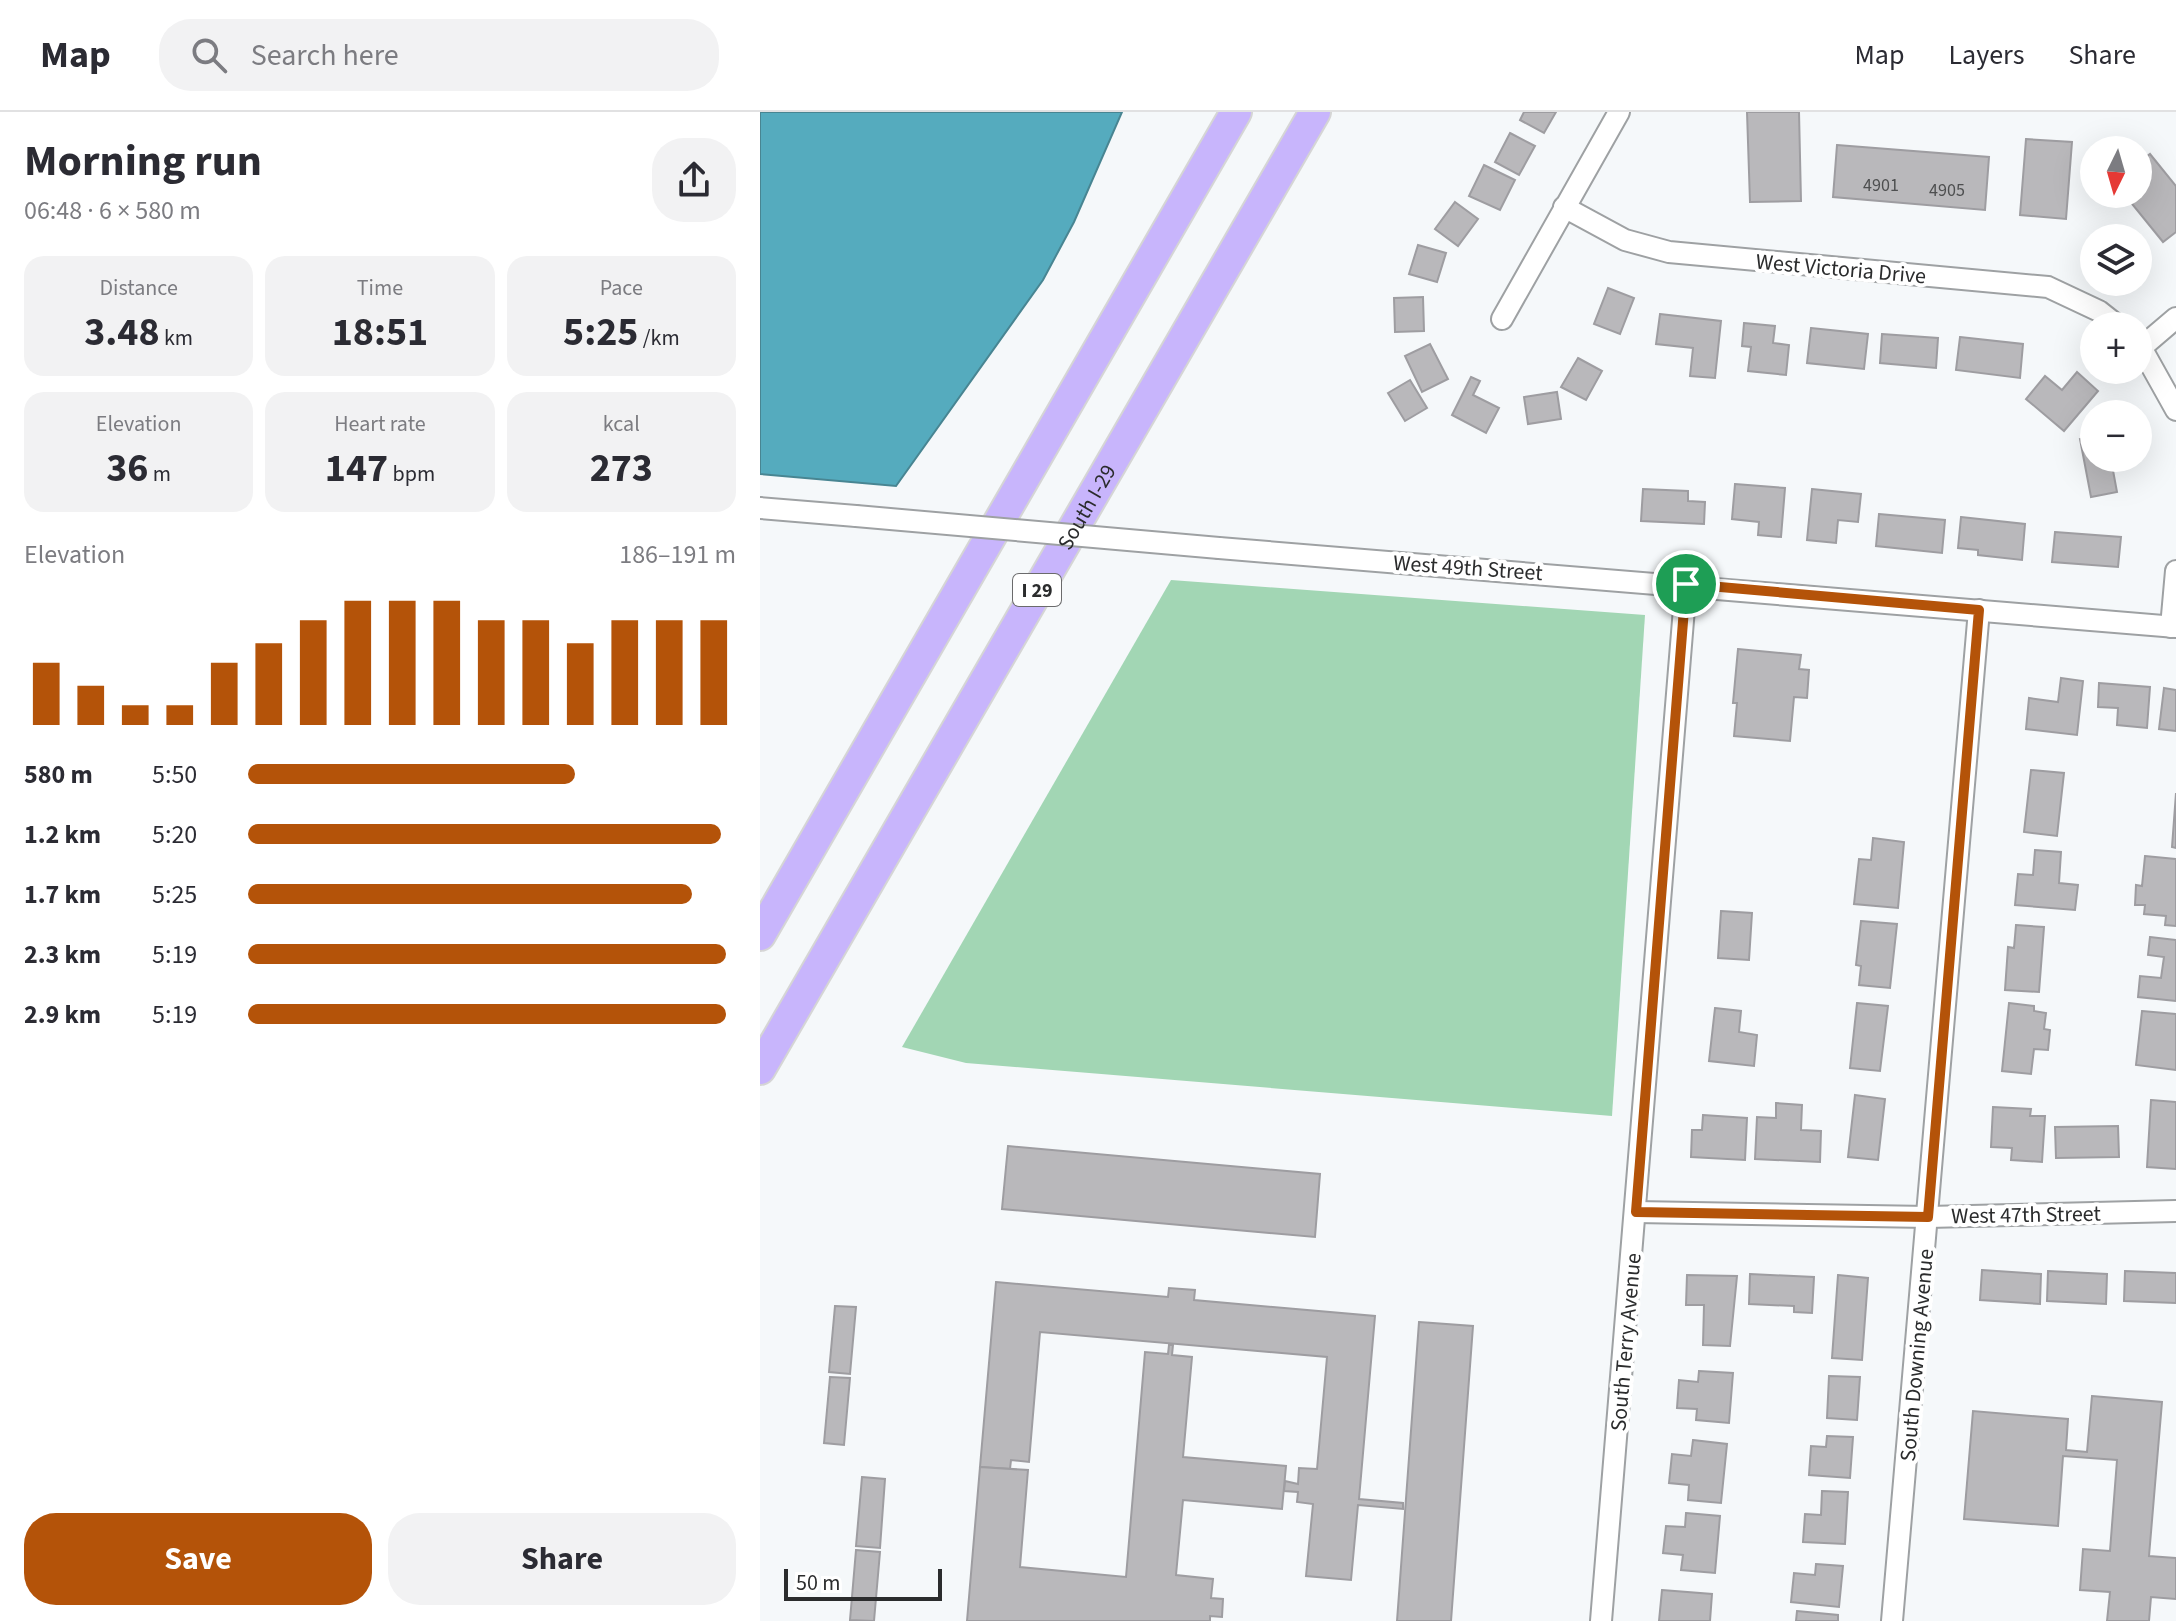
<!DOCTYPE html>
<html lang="en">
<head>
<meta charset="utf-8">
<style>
  body { margin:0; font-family:"Source Sans 3",sans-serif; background:#f2f2f3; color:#2b2b33; height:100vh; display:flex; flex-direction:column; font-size:30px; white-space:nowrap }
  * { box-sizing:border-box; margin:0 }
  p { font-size:26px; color:#7c7c81 }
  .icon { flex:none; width:44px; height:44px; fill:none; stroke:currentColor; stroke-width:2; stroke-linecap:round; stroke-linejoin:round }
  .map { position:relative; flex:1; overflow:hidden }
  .details { display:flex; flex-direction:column; background:#fff; width:760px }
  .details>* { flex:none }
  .needle { width:52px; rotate:185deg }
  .fabs { position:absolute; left:1320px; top:24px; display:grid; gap:16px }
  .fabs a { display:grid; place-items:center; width:72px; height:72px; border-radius:50%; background:#fff; box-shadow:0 8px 32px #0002; font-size:40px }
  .scale { position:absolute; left:24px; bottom:20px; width:158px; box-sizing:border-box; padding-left:8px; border:4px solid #2b2c2d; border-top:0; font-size:22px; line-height:28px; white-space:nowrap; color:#2b2c2d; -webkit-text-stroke:6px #fff; paint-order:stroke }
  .pin { position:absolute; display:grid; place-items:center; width:68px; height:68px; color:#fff; margin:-34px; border:4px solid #fff; border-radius:50%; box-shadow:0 2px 8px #0007 }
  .round { display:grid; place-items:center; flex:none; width:84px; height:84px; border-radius:32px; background:#f2f2f3 }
  .summary { display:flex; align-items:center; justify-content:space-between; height:136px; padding:0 24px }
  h1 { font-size:44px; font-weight:700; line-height:60px }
  .figures { display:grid; grid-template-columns:repeat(3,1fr); gap:12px; height:136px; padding:8px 24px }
  .figures div { display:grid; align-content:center; border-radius:20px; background:#f2f2f3; text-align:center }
  .figures b { font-size:40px; font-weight:700 }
  .figures small { font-size:22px; font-weight:400 }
  .figures p { font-size:22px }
  .chart { height:224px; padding:16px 24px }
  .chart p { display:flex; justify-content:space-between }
  .chart svg { width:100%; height:144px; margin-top:8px; stroke:#b45309; stroke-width:6 }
  .cta { display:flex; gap:16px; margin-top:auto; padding:16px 24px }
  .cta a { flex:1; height:92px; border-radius:32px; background:#b45309; color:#fff; font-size:32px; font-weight:700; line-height:92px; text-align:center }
  .cta a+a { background:#f2f2f3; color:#2b2b33 }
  ul { padding:0 24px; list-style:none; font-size:26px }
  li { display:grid; grid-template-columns:128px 96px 1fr; align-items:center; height:60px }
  li i { height:20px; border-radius:10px; background:#b45309 }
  header { display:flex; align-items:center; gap:48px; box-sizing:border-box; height:112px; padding:0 40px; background:#fff; border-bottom:2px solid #e1e1e2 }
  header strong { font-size:38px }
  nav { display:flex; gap:44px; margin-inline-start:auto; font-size:28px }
  .search { width:560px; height:72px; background:#f2f2f3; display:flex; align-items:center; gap:20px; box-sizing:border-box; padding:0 28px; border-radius:32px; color:#7c7c81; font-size:30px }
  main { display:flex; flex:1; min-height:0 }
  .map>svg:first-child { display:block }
  .green { fill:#a2d6b4 }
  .water { fill:#55abbe; stroke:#488592; stroke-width:2 }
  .building { fill:#b9b8bb; stroke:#9e9da1; stroke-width:2 }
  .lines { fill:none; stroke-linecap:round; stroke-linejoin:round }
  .minor-casing { stroke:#9ea1a3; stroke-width:24 }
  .highway-casing { stroke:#d5d5d5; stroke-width:34 }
  .minor { stroke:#fff; stroke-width:20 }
  .highway { stroke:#c8b5fc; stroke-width:30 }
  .minor-bridge-casing { stroke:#9ea1a3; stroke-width:24; stroke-linecap:butt }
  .minor-bridge { stroke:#fff; stroke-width:20 }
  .route-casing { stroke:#fff; stroke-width:16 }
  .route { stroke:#b45309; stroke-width:10 }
  .labels { text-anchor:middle; stroke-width:8; stroke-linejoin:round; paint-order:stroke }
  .number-label { font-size:18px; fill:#4e4f50 }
  .shield { fill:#fff; stroke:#6b6b6c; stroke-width:2 }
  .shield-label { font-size:20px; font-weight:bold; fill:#2b2c2d }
  .street-label { font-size:22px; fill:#2b2c2d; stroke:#fff }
</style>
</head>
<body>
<header>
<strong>Map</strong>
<div class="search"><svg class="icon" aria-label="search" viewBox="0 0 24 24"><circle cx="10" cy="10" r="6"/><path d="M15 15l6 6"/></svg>Search here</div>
<nav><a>Map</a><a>Layers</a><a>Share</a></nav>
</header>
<main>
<section class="details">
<div class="summary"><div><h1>Morning run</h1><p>06:48 · 6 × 580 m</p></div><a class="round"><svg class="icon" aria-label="share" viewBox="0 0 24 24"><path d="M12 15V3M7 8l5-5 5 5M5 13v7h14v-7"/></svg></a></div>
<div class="figures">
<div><p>Distance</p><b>3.48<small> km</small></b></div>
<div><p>Time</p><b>18:51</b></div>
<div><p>Pace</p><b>5:25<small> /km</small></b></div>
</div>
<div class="figures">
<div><p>Elevation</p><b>36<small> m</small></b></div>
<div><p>Heart rate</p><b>147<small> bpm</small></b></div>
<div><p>kcal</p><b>273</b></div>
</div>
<div class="chart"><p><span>Elevation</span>186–191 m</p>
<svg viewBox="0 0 160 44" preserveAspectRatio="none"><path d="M5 44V25M15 44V32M25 44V38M35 44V38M45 44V25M55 44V19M65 44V12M75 44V6M85 44V6M95 44V6M105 44V12M115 44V12M125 44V19M135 44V12M145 44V12M155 44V12"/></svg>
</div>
<ul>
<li><b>580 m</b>5:50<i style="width:67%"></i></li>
<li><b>1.2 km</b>5:20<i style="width:97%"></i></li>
<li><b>1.7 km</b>5:25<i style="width:91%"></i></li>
<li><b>2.3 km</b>5:19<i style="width:98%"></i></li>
<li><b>2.9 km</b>5:19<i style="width:98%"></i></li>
</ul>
<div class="cta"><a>Save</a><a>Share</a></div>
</section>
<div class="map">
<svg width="1416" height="1509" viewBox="0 0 1416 1509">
  <rect width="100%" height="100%" fill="#f5f8fa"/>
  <!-- green -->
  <path class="green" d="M411,468L885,503L852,1004L206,951L142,935Z"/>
  <!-- water -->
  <path class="water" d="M0,0H362L314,110L283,168L136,374L0,362Z"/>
  <!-- building -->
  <g class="building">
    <path d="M764,0H796L784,21L760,8Z"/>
    <path d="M987,0H1039L1041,89L990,90Z"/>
    <path d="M750,21L775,34L759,63L735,50Z"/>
    <path d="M1266,27L1312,30L1306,107L1260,103Z"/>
    <path d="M1077,33L1229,45L1225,98L1073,85Z"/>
    <path d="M1390,42L1416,74V120L1403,130L1364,82H1378V51Z"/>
    <path d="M724,53L755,68L740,98L709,84Z"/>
    <path d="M695,90L718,107L698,134L675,117Z"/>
    <path d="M658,133L686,141L677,170L649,162Z"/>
    <path d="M848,176L874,186L860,222L834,212Z"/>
    <path d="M663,185L664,219L635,220L634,186Z"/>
    <path d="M900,202L961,209L955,266L930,264L933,236L896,232Z"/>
    <path d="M984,211L1015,214L1013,231L1029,233L1026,263L988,259L991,235L982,234Z"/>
    <path d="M1051,216L1108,222L1104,257L1047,251Z"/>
    <path d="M1122,222L1178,226L1176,256L1120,251Z"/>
    <path d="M1200,225L1263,232L1260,266L1196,258Z"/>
    <path d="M670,232L688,267L662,280L645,244Z"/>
    <path d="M818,246L842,259L826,288L801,275Z"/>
    <path d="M1317,260L1338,279L1304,319L1266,287L1285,264L1302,278Z"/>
    <path d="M711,265L720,269L713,283L739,296L726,321L692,303Z"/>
    <path d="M650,268L667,296L645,309L628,281Z"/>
    <path d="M797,280L801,307L768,312L764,285Z"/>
    <path d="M1334,325V346H1367L1368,351L1352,353L1357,380L1331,385L1320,327Z"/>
    <path d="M975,372L1025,376L1021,425L998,423L999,410L972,407Z"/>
    <path d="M883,377L928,379V389L945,390L944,412L881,409Z"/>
    <path d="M1052,377L1101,382L1098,410L1078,408L1076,431L1047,428Z"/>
    <path d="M1119,402L1185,408L1182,441L1116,434Z"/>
    <path d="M1201,405L1265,412L1262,448L1218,443V438L1198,436Z"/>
    <path d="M1295,420L1361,425L1358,455L1292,450Z"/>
    <path d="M978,537L1041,543L1039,557L1049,558L1047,586L1034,585L1030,629L974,624L977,591H973Z"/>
    <path d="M1301,566L1323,569L1317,623L1266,617L1269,586L1298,590Z"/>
    <path d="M1339,571L1390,575L1387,616L1357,613L1358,596L1338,595Z"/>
    <path d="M1404,576L1416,578V619L1399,617Z"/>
    <path d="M1271,658L1304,661L1297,724L1264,720Z"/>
    <path d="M1416,681V736L1412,735Z"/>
    <path d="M1113,726L1144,730L1138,796L1094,792L1099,747L1111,748Z"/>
    <path d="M1275,738L1301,740L1299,771L1318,773L1315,798L1255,793L1258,762L1273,763Z"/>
    <path d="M1385,744L1416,747V814L1405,813L1406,804L1384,802L1385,793H1375L1376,773L1382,774Z"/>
    <path d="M961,799L992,801L989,848L958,846Z"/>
    <path d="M1101,809L1137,812L1130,876L1099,873L1101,854L1096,853Z"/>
    <path d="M1256,813L1284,815L1279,880L1245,878L1248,835L1254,836Z"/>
    <path d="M1390,825L1416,828V889L1378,885L1380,864L1401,866L1404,845L1388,843Z"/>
    <path d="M1097,891L1128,894L1120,959L1090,956Z"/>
    <path d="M1249,891L1274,894V899L1286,901L1284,917L1290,918L1288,938L1274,937L1271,962L1242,959Z"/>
    <path d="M955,896L981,899L979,920L997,923L994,954L949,949Z"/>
    <path d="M1382,899L1416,902V958L1376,953Z"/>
    <path d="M1095,983L1125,987L1118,1048L1088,1045Z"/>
    <path d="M1391,988L1416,990V1057L1387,1055Z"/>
    <path d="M1016,991L1042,993L1041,1018L1061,1019L1060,1050L995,1047L997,1005L1016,1006Z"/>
    <path d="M1233,995L1271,997L1270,1004H1285L1282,1050L1251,1048L1252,1036L1231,1035Z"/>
    <path d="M943,1003L987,1006L985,1048L931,1045L932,1018H942Z"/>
    <path d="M1358,1014L1359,1045L1296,1046L1295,1015Z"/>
    <path d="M248,1034L560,1062L555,1125L242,1097Z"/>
    <path d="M1222,1158L1281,1162L1280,1192L1220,1188Z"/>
    <path d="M1288,1159L1347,1162L1346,1192L1287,1189Z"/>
    <path d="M1365,1159L1416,1161V1191L1364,1189Z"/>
    <path d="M990,1162L1054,1165L1052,1201L1034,1200V1194L989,1192Z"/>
    <path d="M927,1163L977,1164L970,1234L943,1233L944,1193H926Z"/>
    <path d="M1078,1163L1108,1166L1102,1248L1072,1246Z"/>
    <path d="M236,1170L408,1185L409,1176L435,1178L434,1188L615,1204L599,1387L643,1391V1397L598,1393L591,1468L546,1464L553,1392L537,1390L538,1380L524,1379L525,1369L538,1372L539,1356L557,1357L567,1245L280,1220L269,1350L251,1348L250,1357L220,1355Z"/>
    <path d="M75,1194L96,1195L90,1262L69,1260Z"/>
    <path d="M659,1210L713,1214L691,1509H637Z"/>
    <path d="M409,1233H413L412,1243L432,1245L423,1345L526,1354L522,1397L423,1388L416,1463L453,1467L451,1486L463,1487L462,1505L450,1504V1509H207L220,1355L268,1358L260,1455L366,1465L385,1240L408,1242Z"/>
    <path d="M939,1259L973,1261L969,1311L936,1308L937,1297L917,1296L919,1268L938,1270Z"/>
    <path d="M1069,1264L1100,1265L1097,1308L1067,1306Z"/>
    <path d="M70,1265L90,1266L84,1333L64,1331Z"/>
    <path d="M1332,1284L1402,1290L1389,1444L1416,1446V1487L1391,1485L1389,1509H1347L1350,1480L1320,1478L1323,1437L1350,1439L1357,1348L1303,1344L1298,1414L1204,1407L1213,1299L1308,1307L1306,1338L1327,1340Z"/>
    <path d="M1067,1324L1093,1325L1090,1366L1049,1363L1051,1334L1066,1335Z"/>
    <path d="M933,1328L967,1332L961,1391L928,1388L929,1373L909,1371L912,1342L931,1344Z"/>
    <path d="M102,1365L125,1367L120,1436L96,1434Z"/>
    <path d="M1062,1379L1088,1380L1085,1432L1043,1430L1045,1402L1061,1403Z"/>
    <path d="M926,1401L960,1404L955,1461L921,1458L923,1443L903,1441L906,1414L925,1415Z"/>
    <path d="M96,1438L120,1440L114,1509L90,1508Z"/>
    <path d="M1056,1452L1083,1454L1079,1495L1031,1490L1034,1461L1055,1463Z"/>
    <path d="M902,1478L952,1482L950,1509H899Z"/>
    <path d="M1037,1499L1078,1503V1509H1036Z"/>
  </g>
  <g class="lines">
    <!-- minor casing -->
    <g class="minor-casing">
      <g id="minor">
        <path d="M804,95L865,128L909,140L1288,175L1339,199L1358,214"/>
        <path d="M742,207L859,0"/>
        <path d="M1378,230L1416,298"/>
        <path d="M1383,234L1416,206"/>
        <path d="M0,396L96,404"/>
        <path d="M459,436L1416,515"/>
        <path d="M1411,515L1416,459"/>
        <path d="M876,1100L1168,1105L1416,1099"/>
        <path d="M841,1509L926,472"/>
        <path d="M1132,1509L1219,498"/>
      </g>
    </g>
    <!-- highway casing -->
    <g class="highway-casing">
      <g id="highway">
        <path d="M0,823L476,0"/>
        <path id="s1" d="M0,957L555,0"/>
      </g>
    </g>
    <!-- minor -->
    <use href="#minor" class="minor"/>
    <!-- highway -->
    <use href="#highway" class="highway"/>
    <!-- minor-bridge casing -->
    <g class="minor-bridge-casing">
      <path id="minor-bridge" d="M96,404L459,436"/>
    </g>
    <!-- minor-bridge -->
    <use href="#minor-bridge" class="minor-bridge"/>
  </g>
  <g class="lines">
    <!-- route casing -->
    <g class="route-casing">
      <path id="route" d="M926,472L1219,498L1168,1105L876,1100Z"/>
    </g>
    <!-- route -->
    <use href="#route" class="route"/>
  </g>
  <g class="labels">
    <!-- number labels -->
    <g class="number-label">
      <text x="1121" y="79">4901</text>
      <text x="1187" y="84">4905</text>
    </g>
    <!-- shield labels -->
    <rect class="shield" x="253" y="462" width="48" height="32" rx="6"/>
    <g class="shield-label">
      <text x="277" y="485">I 29</text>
    </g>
    <!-- street labels -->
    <g class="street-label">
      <text transform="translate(1081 156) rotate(5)" y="8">West Victoria Drive</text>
      <text dy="8" stroke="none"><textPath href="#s1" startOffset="650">South I-29</textPath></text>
      <text transform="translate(708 455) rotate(4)" y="8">West 49th Street</text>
      <text transform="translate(1266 1102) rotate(-1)" y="8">West 47th Street</text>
      <text transform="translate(865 1230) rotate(-85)" y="8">South Terry Avenue</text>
      <text transform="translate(1156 1243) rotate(-85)" y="8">South Downing Avenue</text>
    </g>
  </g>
</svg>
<div class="fabs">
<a><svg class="needle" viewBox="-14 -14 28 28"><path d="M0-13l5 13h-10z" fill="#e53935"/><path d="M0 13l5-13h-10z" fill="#7c7c81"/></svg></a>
<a><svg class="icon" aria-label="layers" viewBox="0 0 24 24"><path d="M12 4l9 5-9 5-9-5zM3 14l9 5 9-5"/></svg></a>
<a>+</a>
<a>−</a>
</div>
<div class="scale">50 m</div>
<div class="pin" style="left:926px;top:472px;background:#1e9e55"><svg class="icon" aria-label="arrive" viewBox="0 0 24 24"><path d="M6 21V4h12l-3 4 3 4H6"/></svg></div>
</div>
</main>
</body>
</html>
